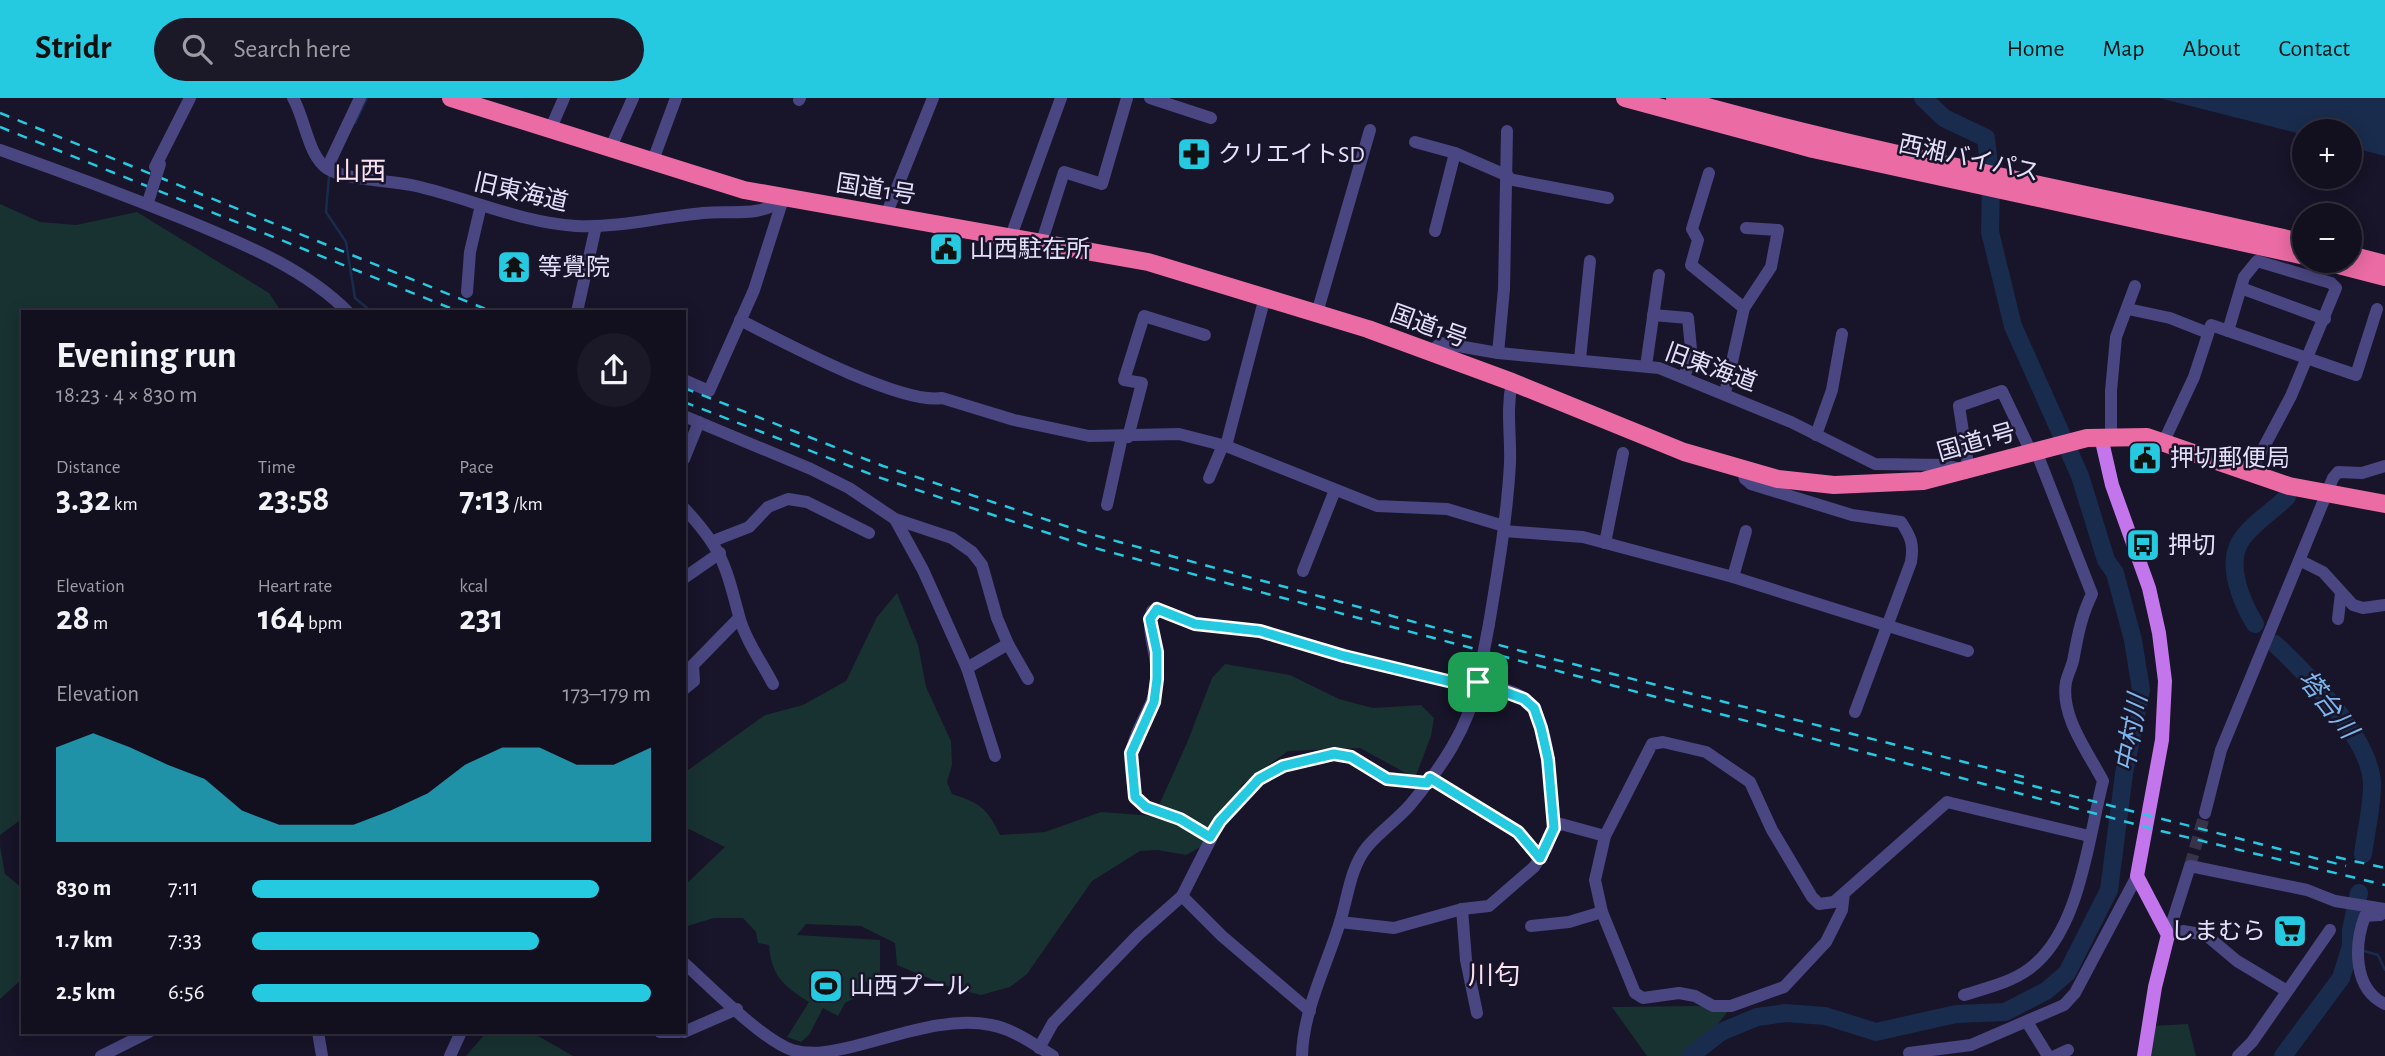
<!DOCTYPE html>
<html lang="en">
<head>
<meta charset="utf-8">
<style>
  body { margin:0; font-family:"Alegreya Sans","Noto Sans JP",sans-serif; background:#1b1828; color:#f1f3f6; height:100vh; display:flex; flex-direction:column; font-size:26px; white-space:nowrap }
  * { box-sizing:border-box; margin:0 }
  p { font-size:23px; color:#9c9ca4 }
  .icon { flex:none; width:38px; height:38px; fill:none; stroke:currentColor; stroke-width:2; stroke-linecap:round; stroke-linejoin:round }
  .map { position:relative; flex:1; overflow:hidden }
  .details { position:absolute; left:21px; top:212px; width:665px; height:724px; display:flex; flex-direction:column; background:#120f1f; border-radius:0px; box-shadow:0 4px 18px #0003,0 0 0 2px #312f3d }
  .details>* { flex:none }
  .fabs { position:absolute; left:2292px; top:21px; display:grid; gap:14px }
  .fabs a { display:grid; place-items:center; width:70px; height:70px; border-radius:50%; background:#120f1f; box-shadow:0 4px 18px #0003,0 0 0 2px #312f3d; font-size:35px }
  .pin { position:absolute; display:grid; place-items:center; width:60px; height:60px; color:#fff; margin:-30px; border-radius:14px; box-shadow:0 4px 10px #0006 }
  .round { display:grid; place-items:center; flex:none; width:74px; height:74px; border-radius:37px; background:#1b1828 }
  .headline { display:flex; align-items:center; justify-content:space-between; height:119px; padding:0 35px }
  h1 { font-size:38px; font-weight:600; line-height:52px }
  .figures { display:grid; grid-template-columns:repeat(3,1fr); gap:10px; height:119px; padding:7px 35px }
  .figures div { display:grid; align-content:center }
  .figures b { font-size:35px; font-weight:600 }
  .figures small { font-size:19px; font-weight:400 }
  .figures p { font-size:19px }
  .chart { height:196px; padding:14px 35px }
  .chart p { display:flex; justify-content:space-between }
  .chart svg { width:100%; height:126px; margin-top:7px; fill:#25cae1; opacity:.7 }
  ul { padding:0 35px; list-style:none; font-size:23px }
  li { display:grid; grid-template-columns:112px 84px 1fr; align-items:center; height:52px }
  li i { height:18px; border-radius:9px; background:#25cae1 }
  header { display:flex; align-items:center; gap:42px; box-sizing:border-box; height:98px; padding:0 35px; background:#25cae1; color:#111 }
  header strong { font-size:33px }
  nav { display:flex; gap:38px; margin-inline-start:auto; font-size:24px }
  .search { width:490px; height:63px; background:#1b1828; display:flex; align-items:center; gap:18px; box-sizing:border-box; padding:0 24px; border-radius:38px; color:#9c9ca4; font-size:26px }
  .map>svg:first-child { display:block }
  .green { fill:#183231 }
  .water { fill:#192c4d }
  .lines { fill:none; stroke-linecap:round; stroke-linejoin:round }
  .stream { stroke:#192c4d; stroke-width:2.5 }
  .river { stroke:#192c4d; stroke-width:18 }
  .minor-tunnel { stroke:#373348; stroke-width:12; stroke-dasharray:12 6; stroke-linecap:butt }
  .minor { stroke:#494681; stroke-width:12 }
  .major { stroke:#c376ec; stroke-width:14 }
  .highway { stroke:#eb6ba5; stroke-width:18 }
  .rail { stroke:#25cae1; stroke-width:2.5; stroke-dasharray:10 9; stroke-linecap:butt }
  .minor-bridge { stroke:#494681; stroke-width:12 }
  .route-casing { stroke:#fff; stroke-width:14 }
  .route { stroke:#25cae1; stroke-width:9 }
  .labels { text-anchor:middle; stroke-width:5; stroke-linejoin:round; paint-order:stroke }
  .poi-label { font-size:24px; fill:#e4e0fb; stroke:#181429; text-anchor:start }
  .street-label { font-size:24px; fill:#e4e0fb; stroke:#181429 }
  .neighbourhood-label { font-size:26px; fill:#fbe2f1; stroke:#181429 }
  .water-label { font-size:26px; font-style:italic; fill:#7cb6ed; stroke:#181429 }
</style>
</head>
<body>
<header>
<strong>Stridr</strong>
<div class="search"><svg class="icon" aria-label="search" viewBox="0 0 24 24"><circle cx="10" cy="10" r="6"/><path d="M15 15l6 6"/></svg>Search here</div>
<nav><a>Home</a><a>Map</a><a>About</a><a>Contact</a></nav>
</header>
<div class="map">
<svg width="2385" height="958" viewBox="0 0 2385 958">
  <rect width="100%" height="100%" fill="#181429"/>
  <!-- green -->
  <g class="green">
    <path d="M0,106L40,124L76,127L137,114L269,195L281,213L23,214V720L0,737Z"/>
    <path d="M897,495L918,547L926,589L951,643L952,667L947,684L952,696C980,705 987,710 1000,737L1045,734L1101,714L1154,718L1187,645L1212,580L1225,566L1290,577L1339,601L1373,610L1421,607L1434,620L1431,638L1415,680L1360,650L1288,653L1242,687L1215,741L1186,757L1158,752L1140,753L1092,783L1027,876L1010,889L981,897L952,890L897,867L895,845L861,828L806,826L797,837L880,842V884H865V894L845,905L838,918L823,910L809,937L801,944L787,939L809,904C783,888 771,877 769,847L758,845L756,834L743,820H714L684,829V788L725,749L689,731L684,732V675L765,617L803,607L846,583L877,519Z"/>
    <path d="M0,748L5,776L23,791V880L0,901Z"/>
    <path d="M1699,908L1729,912L1692,958H1647L1612,909Z"/>
    <path d="M2188,926L2196,958H2148L2153,928Z"/>
    <path d="M486,935H533L573,958H466Z"/>
  </g>
  <!-- water -->
  <path class="water" d="M2159,0H2385V58L2350,49V33H2305V37Z"/>
  <g class="lines">
    <!-- stream -->
    <g class="stream">
      <path d="M355,25L367,0"/>
      <path d="M329,78L326,114L346,144L355,200L372,214"/>
      <path d="M2364,853L2378,857L2385,872"/>
    </g>
    <!-- river -->
    <g class="river">
      <path d="M2255,526C2242,505 2226,468 2240,444C2250,427 2273,413 2287,399"/>
      <path d="M2275,546C2307,576 2371,641 2372,686C2372,710 2366,733 2363,756"/>
      <path d="M1690,958L1721,934L1757,919L1786,915L1825,918L1876,934L1956,916L2005,914L2046,893L2067,875L2109,792L2124,676L2141,592L2133,542L2115,475L2106,462L2080,378L2013,228L1990,134L1991,85L1986,40L1944,20L1923,0"/>
      <path d="M2283,958L2341,880L2351,848V832L2359,795"/>
    </g>
    <!-- minor-tunnel -->
    <path class="minor-tunnel" d="M2190,768L2205,715"/>
    <!-- minor -->
    <g class="minor">
      <path d="M293,0C305,20 308,59 328,71C349,83 391,82 416,88C468,100 523,125 576,128C619,130 660,119 703,115C732,112 760,120 783,101"/>
      <path d="M1150,0L1211,20"/>
      <path d="M799,2L800,0"/>
      <path d="M550,32L564,0"/>
      <path d="M1415,44L1455,55L1508,78"/>
      <path d="M610,51L633,0"/>
      <path d="M0,52C63,74 124,97 186,122C243,146 303,169 348,214"/>
      <path d="M652,65L676,0"/>
      <path d="M155,69L190,0"/>
      <path d="M327,70L360,0"/>
      <path d="M1709,75L1692,131L1698,142L1691,167L1744,210"/>
      <path d="M1508,81L1608,100"/>
      <path d="M886,117L933,0"/>
      <path d="M1435,133L1455,55"/>
      <path d="M1011,138L1061,0"/>
      <path d="M1042,143L1064,74L1102,86L1127,0"/>
      <path d="M2241,190L2325,221"/>
      <path d="M467,194L470,154L481,107"/>
      <path d="M2128,211L2170,220L2208,235"/>
      <path d="M577,214L596,128"/>
      <path d="M1317,215L1370,32"/>
      <path d="M1653,217L1688,220L1691,251L1685,278"/>
      <path d="M740,222C781,243 901,307 942,300L1014,322L1089,338L1179,336L1226,348L1377,408L1447,411L1504,428"/>
      <path d="M2228,233L2244,179L2257,163L2331,185L2336,190L2291,298L2250,375"/>
      <path d="M1430,254L1441,245L1498,255L1659,270L1791,324L1875,366L1945,367L1969,373L1959,308L2002,293L2031,354"/>
      <path d="M1498,255L1504,191L1507,33"/>
      <path d="M1580,261L1590,163"/>
      <path d="M1646,268L1659,177"/>
      <path d="M684,282L709,293L754,192L783,101"/>
      <path d="M1725,295L1744,210L1771,169L1778,132L1746,130"/>
      <path d="M684,318L811,371L849,390L895,421L952,440L972,454L982,467L997,520L1008,546L967,570"/>
      <path d="M1816,337L1832,292L1842,236"/>
      <path d="M2111,338V293L2116,239L2135,188"/>
      <path d="M1128,339L1142,285L1124,282L1144,218L1205,237"/>
      <path d="M2164,343L2194,279L2211,227L2356,277L2377,211"/>
      <path d="M1226,348L1265,199"/>
      <path d="M684,361L699,324"/>
      <path d="M1743,374L1745,381L1751,386L1852,417L1901,424C1911,439 1914,446 1911,464L1855,614"/>
      <path d="M1209,380L1223,347"/>
      <path d="M1107,407L1122,339"/>
      <path d="M684,410C722,451 725,465 739,518C745,541 762,565 773,586"/>
      <path d="M895,421L923,472L967,570L995,658"/>
      <path d="M1504,433L1583,439L1733,479L1968,553"/>
      <path d="M713,443L749,429L768,409L788,401L807,404L869,435"/>
      <path d="M1605,445L1623,355"/>
      <path d="M2301,463L2323,474L2353,507L2363,510L2385,507"/>
      <path d="M1303,473L1335,392"/>
      <path d="M1733,479L1746,433"/>
      <path d="M684,480L720,455"/>
      <path d="M2338,521L2341,495"/>
      <path d="M1489,526C1498,472 1507,419 1510,365C1511,337 1506,312 1512,284"/>
      <path d="M1008,546L1028,581"/>
      <path d="M1478,584C1493,588 1511,591 1524,600C1553,621 1550,697 1554,730"/>
      <path d="M684,591L694,583L693,567L739,520"/>
      <path d="M1430,680L1518,735L1540,760"/>
      <path d="M2205,715L2221,652L2333,380L2338,374L2362,375L2385,368"/>
      <path d="M1210,739L1180,721L1146,709L1135,699C1133,685 1129,669 1131,655C1135,629 1154,610 1157,583C1159,561 1145,533 1152,513L1157,511L1195,526L1260,533L1344,558L1477,590"/>
      <path d="M1844,795L1842,812L1826,844L1784,889L1731,908H1713L1695,898L1679,895L1643,900L1635,895L1602,814L1595,782L1605,738L1652,646L1663,644L1706,654L1750,684L1772,732L1812,799L1819,806L1834,804L1947,704L2089,738"/>
      <path d="M1182,798L1222,838L1310,913"/>
      <path d="M1462,811L1466,862L1477,915"/>
      <path d="M2385,813L2380,817L2365,818C2354,847 2353,891 2385,906"/>
      <path d="M1340,824L1394,830L1462,811L1489,808L1534,769L1547,749L1554,730L1561,726L1605,738"/>
      <path d="M1531,828L1569,824L1602,814"/>
      <path d="M2168,837L2190,768L2307,792L2335,803L2385,811"/>
      <path d="M2168,837L2183,833L2206,837L2237,863L2287,893"/>
      <path d="M684,865C710,888 762,942 792,952C814,958 834,953 855,948C897,938 947,918 991,927C1013,931 1034,946 1053,958"/>
      <path d="M1964,897C1985,890 2010,885 2029,871C2080,834 2088,741 2103,683C2088,654 2060,618 2066,584C2068,575 2073,567 2074,558C2078,536 2082,516 2092,496L2036,353"/>
      <path d="M2027,924L2048,958"/>
      <path d="M318,934L322,958"/>
      <path d="M660,934H679"/>
      <path d="M684,934L737,911"/>
      <path d="M1039,950L1053,925L1138,837L1182,798L1220,723L1259,681L1283,668L1334,656L1351,659L1387,681L1427,685"/>
      <path d="M1909,955L1971,947L2064,907L2075,895L2137,778"/>
      <path d="M101,958L149,934"/>
      <path d="M450,958L461,934"/>
      <path d="M1302,958C1303,912 1327,867 1340,824C1348,799 1350,770 1367,749C1380,733 1397,722 1410,707C1441,670 1469,630 1478,582"/>
      <path d="M2055,958L2068,952"/>
      <path d="M2238,958L2252,944L2330,832"/>
    </g>
    <!-- major -->
    <path class="major" d="M2101,339L2112,387L2149,490L2159,535L2165,583L2162,642L2137,778L2168,837L2155,889L2144,958"/>
    <!-- highway -->
    <g class="highway">
      <path d="M451,0L744,92L1148,164L1368,231L1512,284L1684,354L1778,381L1834,387L1923,383L2087,340L2147,339L2289,388L2385,406"/>
      <path d="M1625,0L1813,51L2305,158"/>
      <path d="M1675,0C1883,59 2095,96 2305,145"/>
      <path d="M2350,157L2385,166"/>
      <path d="M2323,163L2385,179"/>
    </g>
    <!-- rail -->
    <g class="rail">
      <path d="M0,15L493,214"/>
      <path d="M0,29L460,214"/>
      <path d="M684,290L883,368L1090,436L1521,553L2024,679"/>
      <path d="M684,304L878,379L1087,448L2161,733L2385,787"/>
      <path d="M2014,683L2346,768"/>
      <path d="M2336,759L2385,770"/>
    </g>
    <!-- minor-bridge -->
    <g class="minor-bridge">
      <path d="M149,101L160,66"/>
      <path d="M1479,578L1489,526"/>
    </g>
  </g>
  <g class="lines">
    <!-- route casing -->
    <g class="route-casing">
      <path id="route" d="M1157,511L1195,526L1260,533L1344,558L1477,590L1478,584L1524,601L1534,610L1541,630L1548,661L1554,730L1540,760L1518,734L1430,680L1427,685L1387,681L1351,659L1334,656L1283,668L1259,681L1220,723L1210,739L1180,721L1146,709L1135,699L1131,655L1154,604L1157,581V554L1150,521Z"/>
    </g>
    <!-- route -->
    <use href="#route" class="route"/>
  </g>
  <!-- icons -->
  <defs>
    <g id="pharmacy-square" transform="scale(1.75)"><rect x="-9" y="-9" width="18" height="18" rx="4" fill="#25cae1" stroke="#181429"/><path d="M-2-6h4v4h4v4h-4v4h-4v-4h-4v-4h4Z" fill="#111"/></g>
    <g id="civic-square" transform="scale(1.75)"><rect x="-9" y="-9" width="18" height="18" rx="4" fill="#25cae1" stroke="#181429"/><path d="M-.6-6.5H3V-4.5H.6V-3L4-1V1h2V6H-6V1h2V-1L-.6-3ZM-1.2 2.5V6h2.4V2.5Z" fill="#111"/></g>
    <g id="temple-square" transform="scale(1.75)"><rect x="-9" y="-9" width="18" height="18" rx="4" fill="#25cae1" stroke="#181429"/><path d="M0-6L5-2H3V0L6.5 2.5H4V6H1.5V3h-3V6H-4V2.5H-6.5L-3 0V-2H-5Z" fill="#111"/></g>
    <g id="bus-square" transform="scale(1.75)"><rect x="-9" y="-9" width="18" height="18" rx="4" fill="#25cae1" stroke="#181429"/><path d="M-5-6H5V4H4V6H2V4H-2V6H-4V4H-5ZM-3.5-4V0h7V-4ZM-3.5 1.2v1.5H-2V1.2ZM2 1.2v1.5H3.5V1.2Z" fill="#111"/></g>
    <g id="supermarket-square" transform="scale(1.75)"><rect x="-9" y="-9" width="18" height="18" rx="4" fill="#25cae1" stroke="#181429"/><path d="M-6-5.5h2.5l.6 2H6L4.5 2H-2.5L-4.4-4H-6ZM-1.5 3.2a1.3 1.3 0 1 0 .1 0ZM3 3.2a1.3 1.3 0 1 0 .1 0Z" fill="#111"/></g>
    <g id="stadium-square" transform="scale(1.75)"><rect x="-9" y="-9" width="18" height="18" rx="4" fill="#25cae1" stroke="#181429"/><path d="M0-5a6.5 5 0 1 0 0 10a6.5 5 0 1 0 0-10ZM-3.5-1.8h7v3.6h-7Z" fill="#111"/></g>
  </defs>
  <g fill-rule="evenodd">
    <use href="#pharmacy-square" x="1194" y="56"/>
    <use href="#civic-square" x="946" y="151"/>
    <use href="#temple-square" x="514" y="169"/>
    <use href="#civic-square" x="2145" y="360"/>
    <use href="#bus-square" x="2143" y="447"/>
    <use href="#supermarket-square" x="2290" y="833"/>
    <use href="#stadium-square" x="826" y="888"/>
  </g>
  <g class="labels">
    <!-- poi labels -->
    <g class="poi-label">
      <text x="1218" y="64">クリエイトSD</text>
      <text x="970" y="159">山西駐在所</text>
      <text x="538" y="177">等覺院</text>
      <text x="2170" y="368">押切郵便局</text>
      <text x="2168" y="455">押切</text>
      <text x="2266" y="841" text-anchor="end">しまむら</text>
      <text x="850" y="896">山西プール</text>
    </g>
    <!-- street labels -->
    <g class="street-label">
      <text transform="translate(1969 60) rotate(12)" y="8">西湘バイパス</text>
      <text transform="translate(876 91) rotate(9)" y="8">国道1号</text>
      <text transform="translate(521 94) rotate(13)" y="8">旧東海道</text>
      <text transform="translate(1429 228) rotate(20)" y="8">国道1号</text>
      <text transform="translate(1711 269) rotate(20)" y="8">旧東海道</text>
      <text transform="translate(1976 344) rotate(-16)" y="8">国道1号</text>
    </g>
    <!-- neighbourhood labels -->
    <g class="neighbourhood-label">
      <text x="360" y="82">山西</text>
      <text x="1494" y="886">川匂</text>
    </g>
    <!-- water labels -->
    <g class="water-label">
      <text transform="translate(2328 606) rotate(52)" y="9">塔台川</text>
      <text transform="translate(2131 635) rotate(-80)" y="9">中村川</text>
    </g>
  </g>
</svg>
<div class="fabs">
<a>+</a>
<a>−</a>
</div>
<div class="pin" style="left:1478px;top:584px;background:#1e9e55"><svg class="icon" aria-label="arrive" viewBox="0 0 24 24"><path d="M6 21V4h12l-3 4 3 4H6"/></svg></div>
<section class="details">
<div class="headline"><div><h1>Evening run</h1><p>18:23 · 4 × 830 m</p></div><a class="round"><svg class="icon" aria-label="share" viewBox="0 0 24 24"><path d="M12 15V3M7 8l5-5 5 5M5 13v7h14v-7"/></svg></a></div>
<div class="figures">
<div><p>Distance</p><b>3.32<small> km</small></b></div>
<div><p>Time</p><b>23:58</b></div>
<div><p>Pace</p><b>7:13<small> /km</small></b></div>
</div>
<div class="figures">
<div><p>Elevation</p><b>28<small> m</small></b></div>
<div><p>Heart rate</p><b>164<small> bpm</small></b></div>
<div><p>kcal</p><b>231</b></div>
</div>
<div class="chart"><p><span>Elevation</span>173–179 m</p>
<svg viewBox="0 0 160 44" preserveAspectRatio="none"><path d="M0 44V11L10 6L20 11L30 17L40 22L50 33L60 38L70 38L80 38L90 33L100 27L110 17L120 11L130 11L140 17L150 17L160 11V44z"/></svg>
</div>
<ul>
<li><b>830 m</b>7:11<i style="width:87%"></i></li>
<li><b>1.7 km</b>7:33<i style="width:72%"></i></li>
<li><b>2.5 km</b>6:56<i style="width:100%"></i></li>
</ul>
</section>
</div>
</body>
</html>
